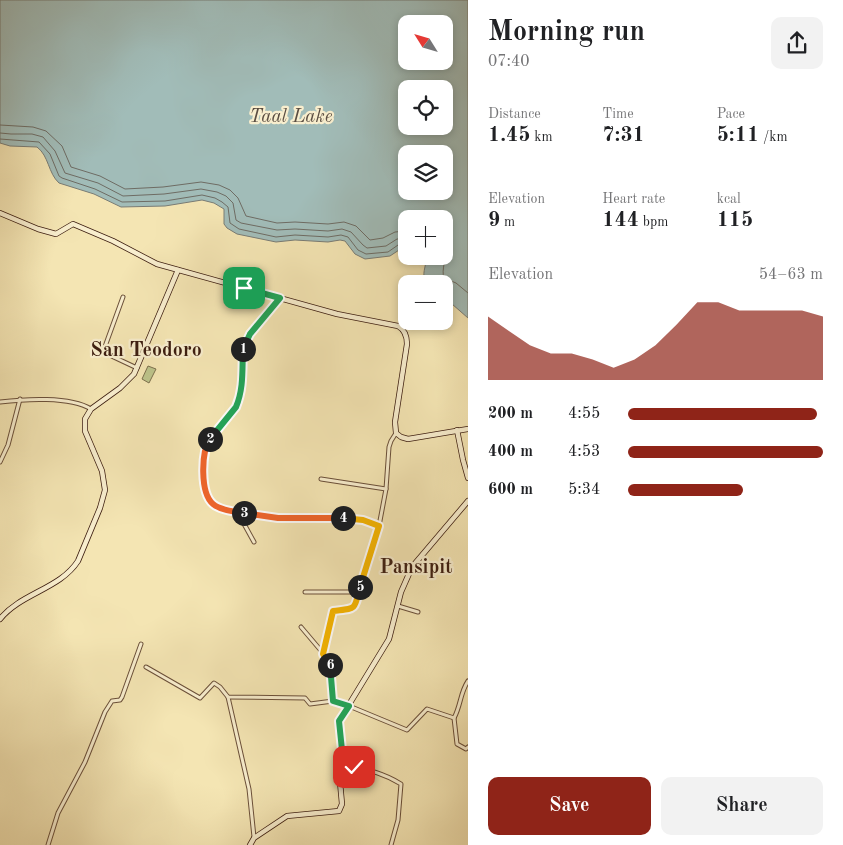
<!DOCTYPE html>
<html lang="en">
<head>
<meta charset="utf-8">
<style>
  body { margin:0; font-family:"Old Standard TT",serif; background:#f2f2f2; color:#202124; height:100vh; display:flex; flex-direction:column; font-size:19px; white-space:nowrap }
  * { box-sizing:border-box; margin:0 }
  p { font-size:16px; color:#757577 }
  .icon { flex:none; width:28px; height:28px; fill:none; stroke:currentColor; stroke-width:2; stroke-linecap:round; stroke-linejoin:round }
  .map { position:relative; flex:1; overflow:hidden }
  .details { display:flex; flex-direction:column; background:#fff; width:375px }
  .details>* { flex:none }
  .needle { width:32px; rotate:307deg }
  .tools { position:absolute; left:398px; top:15px; display:grid; gap:10px }
  .tools a { display:grid; place-items:center; width:55px; height:55px; border-radius:10px; background:#fff; box-shadow:0 2px 8px #0003; font-size:25px }
  .pin { position:absolute; display:grid; place-items:center; width:42px; height:42px; color:#fff; margin:-21px; border-radius:10px; box-shadow:0 2px 8px #0006 }
  .km { position:absolute; width:25px; height:25px; margin:-12px; border-radius:50%; background:#222; color:#fff; font-size:14px; line-height:25px; text-align:center }
  .round { display:grid; place-items:center; flex:none; width:52px; height:52px; border-radius:10px; background:#f2f2f2 }
  .head { display:flex; align-items:center; justify-content:space-between; height:85px; padding:0 20px }
  h1 { font-size:28px; font-weight:700; line-height:38px }
  .metrics { display:grid; grid-template-columns:repeat(3,1fr); gap:8px; height:85px; padding:5px 20px }
  .metrics div { display:grid; align-content:center }
  .metrics b { font-size:21px; font-weight:700 }
  .metrics small { font-size:14px; font-weight:400 }
  .metrics p { font-size:14px }
  .chart { height:140px; padding:10px 20px }
  .chart p { display:flex; justify-content:space-between }
  .chart svg { width:100%; height:90px; margin-top:5px; fill:#8f2418; opacity:.7 }
  .cta { display:flex; gap:10px; margin-top:auto; padding:10px 20px }
  .cta a { flex:1; height:58px; border-radius:10px; background:#8f2418; color:#fff; font-size:20px; font-weight:700; line-height:58px; text-align:center }
  .cta a+a { background:#f2f2f2; color:#202124 }
  ul { padding:0 20px; list-style:none; font-size:16px }
  li { display:grid; grid-template-columns:80px 60px 1fr; align-items:center; height:38px }
  li i { height:12px; border-radius:6px; background:#8f2418 }
  main { display:flex; flex:1; min-height:0 }
  .map>svg:first-child { display:block }
  .green { fill:#bdc48b; stroke:#7c704e }
  .water { fill:#a1bcb8; stroke:#797c75; fill-rule:evenodd }
  .lines { fill:none; stroke-linecap:round; stroke-linejoin:round }
  .shore { stroke:#6e6c64; stroke-width:1 }
  .street-casing { stroke:#6a4f39; stroke-width:5 }
  .secondary-casing { stroke:#3c1d10; stroke-width:6 }
  .street { stroke:#f8eece; stroke-width:3 }
  .secondary { stroke:#f8eece; stroke-width:4.5 }
  .split-1-casing { stroke:#fff; stroke-width:10 }
  .split-2-casing { stroke:#fff; stroke-width:10 }
  .split-3-casing { stroke:#fff; stroke-width:10 }
  .split-4-casing { stroke:#fff; stroke-width:10 }
  .split-5-casing { stroke:#fff; stroke-width:10 }
  .split-6-casing { stroke:#fff; stroke-width:10 }
  .split-7-casing { stroke:#fff; stroke-width:10 }
  .split-8-casing { stroke:#fff; stroke-width:10 }
  .split-1 { stroke:#22a559; stroke-width:6 }
  .split-2 { stroke:#22a559; stroke-width:6 }
  .split-3 { stroke:#f0652b; stroke-width:6 }
  .split-4 { stroke:#f0652b; stroke-width:6 }
  .split-5 { stroke:#f5b400; stroke-width:6 }
  .split-6 { stroke:#f5b400; stroke-width:6 }
  .split-7 { stroke:#22a559; stroke-width:6 }
  .split-8 { stroke:#f5b400; stroke-width:6 }
  .labels { text-anchor:middle; stroke-width:4.5; stroke-linejoin:round; paint-order:stroke }
  .water-label { font-size:19px; font-style:italic; fill:#5a4d42; stroke:#f8eece }
  .quarter-label { font-size:20px; font-weight:bold; fill:#3c1d10; stroke:#f8eece }
</style>
</head>
<body>
<main>
<div class="map">
<svg width="468" height="845" viewBox="0 0 468 845">
  <rect width="100%" height="100%" fill="#f4e5b3"/>
  <filter id="stains"><feTurbulence type="fractalNoise" baseFrequency=".004" numOctaves="4"/><feColorMatrix values="0 0 0 0 .2 0 0 0 0 .09 0 0 0 0 .02 0 0 0 .5 -.17"/></filter>
  <radialGradient id="worn" r=".72"><stop offset=".6" stop-color="#630" stop-opacity="0"/><stop offset="1" stop-color="#630" stop-opacity=".3"/></radialGradient>
  <!-- green -->
  <path class="green" d="M148,366L156,369L149,383L142,379Z"/>
  <!-- water -->
  <path class="water" d="M0,0H468V318L444,297V284H427C420,274 427,267 426,256H444V219H406V251L399,250L390,256L365,259L355,254L345,241L340,240L328,242L295,240L276,242L237,234L227,228L224,224V209L214,203L202,200L165,206L121,207L94,194L59,183C48,173 49,156 37,147L10,146L0,143ZM406,24H444V61H406ZM406,89H444V126H406ZM406,154H444V191H406Z"/>
  <g class="lines">
    <!-- shore -->
    <g class="shore">
      <path d="M0,125L33,127L46,131L62,146L71,167L100,176L125,189L163,187L201,182L219,185L230,190L238,198L246,216L277,223L295,222L328,224L344,222L356,226L370,240L383,238L395,232L406,231"/>
      <path d="M0,133L11,134H32L43,137L55,151L65,173L98,183L123,196L164,194L201,189L217,192L226,196L233,203L236,220L241,223L277,230L295,229L328,231L342,229L351,232L363,245L367,248L386,246L397,239H406"/>
      <path d="M0,139L39,142L50,154L59,176L62,178L95,189L122,202L165,201L202,195L215,198L222,202L228,207L230,223L239,229L276,237L295,235L328,237L341,235L348,237L358,250L366,254L388,252L398,245L406,246"/>
      <path d="M444,250C447,260 441,269 444,278L456,283L468,293"/>
    </g>
    <!-- street casing -->
    <g class="street-casing">
      <g id="street">
        <path d="M123,297L103,352L137,368"/>
        <path d="M280,298L250,334L242,350L244,377L239,401L236,407L217,429L207,444L203,474L209,499L216,506L238,512L278,518H338L363,520L379,526"/>
        <path d="M0,402C24,399 70,396 91,409"/>
        <path d="M396,433L391,441L389,447L386,489L379,526L356,606L352,609L333,611L323,654L331,666L333,701L349,706L407,730L427,709L454,718C461,705 460,693 468,681"/>
        <path d="M0,462L8,445L20,399"/>
        <path d="M321,479L386,489"/>
        <path d="M238,513L254,542"/>
        <path d="M305,592H359"/>
        <path d="M398,606L418,612"/>
        <path d="M301,627L323,653"/>
        <path d="M146,667L200,698L214,683L220,687L228,697L305,698L310,704L333,701"/>
        <path d="M228,697L249,789L254,837"/>
        <path d="M454,718L457,744L466,749L468,747"/>
        <path d="M345,766C363,768 385,774 401,784L398,820L391,845"/>
        <path d="M48,845L58,813L85,762L105,712L112,701L120,700L122,697L141,644"/>
      </g>
    </g>
    <!-- secondary casing -->
    <g class="secondary-casing">
      <g id="secondary">
        <path d="M0,213L38,229L56,234L73,224L113,241L157,264L337,314L398,326C405,330 407,337 407,344L395,422L396,433L401,437L408,439L468,429"/>
        <path d="M457,430L463,460L468,478"/>
        <path d="M0,619C21,593 60,589 78,561L100,508L105,490L102,471L85,431V419L91,409L120,388L134,374L178,270"/>
        <path d="M250,845L254,838L287,816L339,811L342,804L340,782L345,765L339,721L389,639L401,592L412,567L468,501"/>
      </g>
    </g>
    <!-- street -->
    <use href="#street" class="street"/>
    <!-- secondary -->
    <use href="#secondary" class="secondary"/>
  </g>
  <g class="lines">
    <!-- split-1 casing -->
    <g class="split-1-casing">
      <path id="split-1" d="M243,349L250,334L280,298L244,288"/>
    </g>
    <!-- split-2 casing -->
    <g class="split-2-casing">
      <path id="split-2" d="M210,439L236,407C244,388 242,369 243,349"/>
    </g>
    <!-- split-3 casing -->
    <g class="split-3-casing">
      <path id="split-3" d="M210,439C201,452 200,493 213,504C220,510 235,512 244,513"/>
    </g>
    <!-- split-4 casing -->
    <g class="split-4-casing">
      <path id="split-4" d="M244,513L278,518H343"/>
    </g>
    <!-- split-5 casing -->
    <g class="split-5-casing">
      <path id="split-5" d="M343,518L363,520L379,526L360,587"/>
    </g>
    <!-- split-6 casing -->
    <g class="split-6-casing">
      <path id="split-6" d="M330,665L323,654L333,611C357,608 354,611 360,587"/>
    </g>
    <!-- split-7 casing -->
    <g class="split-7-casing">
      <path id="split-7" d="M330,665L333,701L349,706L339,721L342,750"/>
    </g>
    <!-- split-8 casing -->
    <g class="split-8-casing">
      <path id="split-8" d="M342,750L345,766L354,767"/>
    </g>
    <!-- split-1 -->
    <use href="#split-1" class="split-1"/>
    <!-- split-2 -->
    <use href="#split-2" class="split-2"/>
    <!-- split-3 -->
    <use href="#split-3" class="split-3"/>
    <!-- split-4 -->
    <use href="#split-4" class="split-4"/>
    <!-- split-5 -->
    <use href="#split-5" class="split-5"/>
    <!-- split-6 -->
    <use href="#split-6" class="split-6"/>
    <!-- split-7 -->
    <use href="#split-7" class="split-7"/>
    <!-- split-8 -->
    <use href="#split-8" class="split-8"/>
  </g>
  <g class="labels">
    <!-- water labels -->
    <g class="water-label">
      <text x="291" y="122">Taal Lake</text>
    </g>
    <!-- quarter labels -->
    <g class="quarter-label">
      <text x="146" y="356">San Teodoro</text>
      <text x="416" y="573">Pansipit</text>
    </g>
  </g>
  <rect width="100%" height="100%" filter="url(#stains)"/>
  <rect width="100%" height="100%" fill="url(#worn)"/>
</svg>
<div class="tools">
<a><svg class="needle" viewBox="-14 -14 28 28"><path d="M0-13l5 13h-10z" fill="#e53935"/><path d="M0 13l5-13h-10z" fill="#757577"/></svg></a>
<a><svg class="icon" aria-label="locate" viewBox="0 0 24 24"><circle cx="12" cy="12" r="6"/><path d="M12 2v4M12 18v4M2 12h4M18 12h4"/></svg></a>
<a><svg class="icon" aria-label="layers" viewBox="0 0 24 24"><path d="M12 4l9 5-9 5-9-5zM3 14l9 5 9-5"/></svg></a>
<a>+</a>
<a>−</a>
</div>
<div class="pin" style="left:244px;top:288px;background:#1e9e55"><svg class="icon" aria-label="arrive" viewBox="0 0 24 24"><path d="M6 21V4h12l-3 4 3 4H6"/></svg></div>
<div class="pin" style="left:354px;top:767px;background:#d93025"><svg class="icon" aria-label="check" viewBox="0 0 24 24"><path d="M5 12l5 5 9-10"/></svg></div>
<b class="km" style="left:243px;top:349px">1</b>
<b class="km" style="left:210px;top:439px">2</b>
<b class="km" style="left:244px;top:513px">3</b>
<b class="km" style="left:343px;top:518px">4</b>
<b class="km" style="left:360px;top:587px">5</b>
<b class="km" style="left:330px;top:665px">6</b>
</div>
<section class="details">
<div class="head"><div><h1>Morning run</h1><p>07:40</p></div><a class="round"><svg class="icon" aria-label="share" viewBox="0 0 24 24"><path d="M12 15V3M7 8l5-5 5 5M5 13v7h14v-7"/></svg></a></div>
<div class="metrics">
<div><p>Distance</p><b>1.45<small> km</small></b></div>
<div><p>Time</p><b>7:31</b></div>
<div><p>Pace</p><b>5:11<small> /km</small></b></div>
</div>
<div class="metrics">
<div><p>Elevation</p><b>9<small> m</small></b></div>
<div><p>Heart rate</p><b>144<small> bpm</small></b></div>
<div><p>kcal</p><b>115</b></div>
</div>
<div class="chart"><p><span>Elevation</span>54–63 m</p>
<svg viewBox="0 0 160 44" preserveAspectRatio="none"><path d="M0 44V13L10 20L20 27L30 31L40 31L50 34L60 38L70 34L80 27L90 17L100 6L110 6L120 10L130 10L140 10L150 10L160 13V44z"/></svg>
</div>
<ul>
<li><b>200 m</b>4:55<i style="width:97%"></i></li>
<li><b>400 m</b>4:53<i style="width:100%"></i></li>
<li><b>600 m</b>5:34<i style="width:59%"></i></li>
</ul>
<div class="cta"><a>Save</a><a>Share</a></div>
</section>
</main>
</body>
</html>
